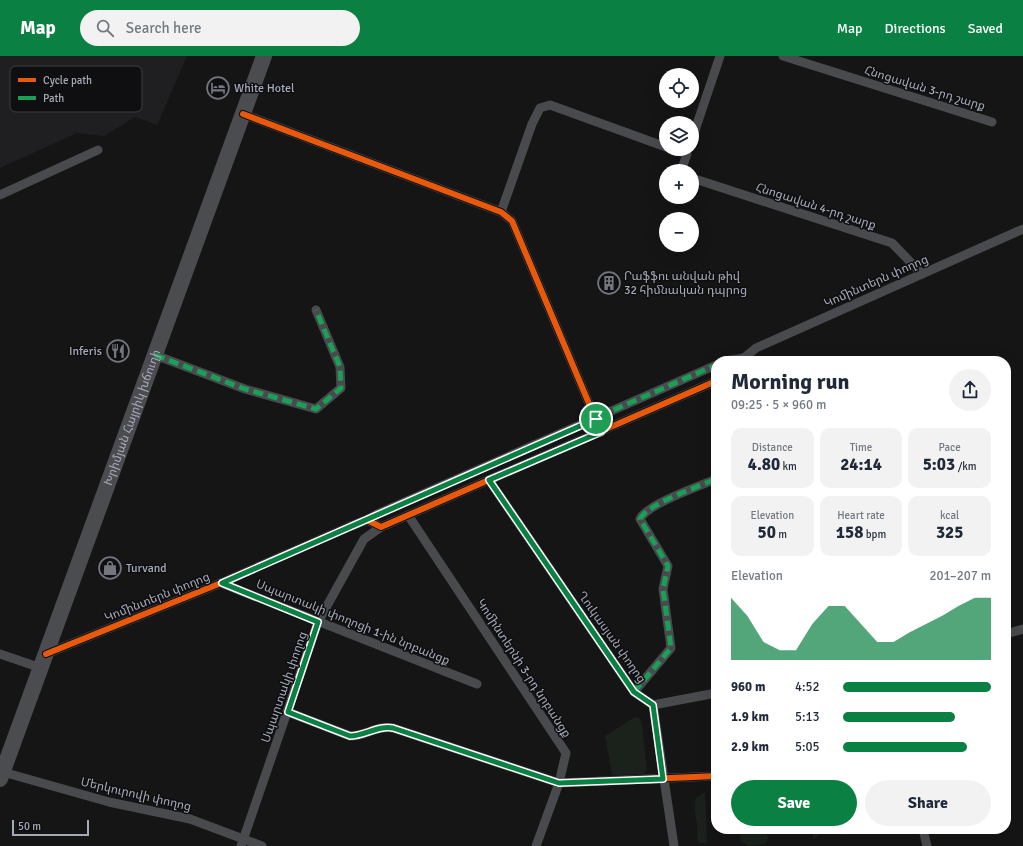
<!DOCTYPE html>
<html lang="en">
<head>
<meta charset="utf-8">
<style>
  body { margin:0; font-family:Signika,"Noto Sans Armenian",sans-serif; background:#f2f2f3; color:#1f2937; height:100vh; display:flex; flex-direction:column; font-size:15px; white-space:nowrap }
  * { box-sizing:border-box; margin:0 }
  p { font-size:13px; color:#747a83 }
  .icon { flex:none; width:22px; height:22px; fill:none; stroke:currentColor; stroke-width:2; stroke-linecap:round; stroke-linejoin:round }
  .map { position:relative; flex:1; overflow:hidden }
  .sheet { position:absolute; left:711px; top:300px; width:300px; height:478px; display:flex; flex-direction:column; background:#fff; border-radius:16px; box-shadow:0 4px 16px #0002 }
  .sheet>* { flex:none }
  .controls { position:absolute; left:659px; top:12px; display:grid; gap:8px }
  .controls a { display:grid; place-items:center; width:40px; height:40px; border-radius:50%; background:#fff; box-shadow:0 4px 16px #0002; font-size:20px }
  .scale { position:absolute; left:12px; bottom:10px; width:77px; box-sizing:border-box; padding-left:4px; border:2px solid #a5aab8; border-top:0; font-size:11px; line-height:14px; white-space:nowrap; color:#a5aab8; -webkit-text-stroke:3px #0f0f11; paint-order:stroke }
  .pin { position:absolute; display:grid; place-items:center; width:34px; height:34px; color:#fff; margin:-17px; border:2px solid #fff; border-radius:50%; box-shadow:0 1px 4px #0007 }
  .round { display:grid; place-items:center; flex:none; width:42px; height:42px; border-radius:21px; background:#f2f2f3 }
  .head { display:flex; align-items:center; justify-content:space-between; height:68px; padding:0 20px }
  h1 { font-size:22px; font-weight:700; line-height:30px }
  .metrics { display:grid; grid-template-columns:repeat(3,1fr); gap:6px; height:68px; padding:4px 20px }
  .metrics div { display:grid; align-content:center; border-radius:10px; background:#f2f2f3; text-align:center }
  .metrics b { font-size:17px; font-weight:700 }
  .metrics small { font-size:11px; font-weight:400 }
  .metrics p { font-size:11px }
  .chart { height:112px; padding:8px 20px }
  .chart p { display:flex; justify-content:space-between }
  .chart svg { width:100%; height:72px; margin-top:4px; fill:#0b8043; opacity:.7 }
  .primary-button { display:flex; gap:8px; margin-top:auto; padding:8px 20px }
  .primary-button a { flex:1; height:46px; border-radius:24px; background:#0b8043; color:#fff; font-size:16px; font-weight:700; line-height:46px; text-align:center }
  .primary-button a+a { background:#f2f2f3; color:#1f2937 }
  ul { padding:0 20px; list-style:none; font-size:13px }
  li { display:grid; grid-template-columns:64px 48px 1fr; align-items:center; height:30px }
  li i { height:10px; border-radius:5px; background:#0b8043 }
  header { display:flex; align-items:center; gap:24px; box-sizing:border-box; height:56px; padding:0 20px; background:#0b8043; color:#fff }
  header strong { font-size:19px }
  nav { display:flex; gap:22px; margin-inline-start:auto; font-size:14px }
  .search { width:280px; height:36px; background:#f2f2f3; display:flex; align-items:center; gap:10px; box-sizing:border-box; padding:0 14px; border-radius:22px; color:#747a83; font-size:15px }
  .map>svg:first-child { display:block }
  .built { fill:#1f1f21 }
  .green { fill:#1b221c }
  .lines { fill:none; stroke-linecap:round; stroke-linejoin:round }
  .street { stroke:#494a4e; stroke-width:9 }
  .highway { stroke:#4b4c50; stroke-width:16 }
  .quiet { stroke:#1a9f57; stroke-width:5; stroke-dasharray:10 5; stroke-linecap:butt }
  .cycleway-casing { stroke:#0f0f11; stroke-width:8 }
  .cycleway { stroke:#e8590c; stroke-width:6 }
  .route-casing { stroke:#fff; stroke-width:8 }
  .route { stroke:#0b8043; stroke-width:5 }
  .labels { text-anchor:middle; stroke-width:3; stroke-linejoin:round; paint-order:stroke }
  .poi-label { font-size:12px; fill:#a5aab8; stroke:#0f0f11; text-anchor:start }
  .street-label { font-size:12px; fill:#a5aab8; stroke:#0f0f11 }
  .key { fill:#0f0f11; stroke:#3c3e43; stroke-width:1 }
  .key-label { font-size:11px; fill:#a5aab8 }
</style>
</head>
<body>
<header>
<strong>Map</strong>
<div class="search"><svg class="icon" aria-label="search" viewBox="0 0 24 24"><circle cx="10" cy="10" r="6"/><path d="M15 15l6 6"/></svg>Search here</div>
<nav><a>Map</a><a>Directions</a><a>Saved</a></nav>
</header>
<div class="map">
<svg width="1023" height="790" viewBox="0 0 1023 790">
  <rect width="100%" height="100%" fill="#151515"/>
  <!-- built -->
  <path class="built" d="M0,0H187L157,69L135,61L104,80L77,77L0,112Z"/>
  <!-- green -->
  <g class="green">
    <path d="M635,661L640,662L642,669L647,714L644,718L612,719L605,680Z"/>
    <path d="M705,736L707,787H700L697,783C700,769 692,756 696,742Z"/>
    <path d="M741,773H764L768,781L766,787L750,790L740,785Z"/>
    <path d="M818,773H855V776L849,779L822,777L813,783V776Z"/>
  </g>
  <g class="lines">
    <!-- street -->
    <g class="street">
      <path d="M783,0L992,66"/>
      <path d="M243,58L501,156L512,165L601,376"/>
      <path d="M692,83L720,0"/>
      <path d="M673,93L687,98L681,115"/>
      <path d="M692,122L892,187L922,218"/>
      <path d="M0,139L98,94"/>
      <path d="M501,156L532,68L540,52L550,49L666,91"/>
      <path d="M155,299L245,333L316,353L341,332L340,311L316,254"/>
      <path d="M724,305L744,302"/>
      <path d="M742,305L744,302L756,292L1023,173"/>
      <path d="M489,424L634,636L653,649L674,790"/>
      <path d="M408,459L566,697L559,727L536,790"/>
      <path d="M367,464L377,458L716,309"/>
      <path d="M221,527L477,628"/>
      <path d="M1006,578L1023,573"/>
      <path d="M0,598L41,612"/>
      <path d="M46,598L221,527L348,471L367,464L381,471L716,325"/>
      <path d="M634,636L671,592L663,533L668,510L640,463C647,448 700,430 716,423"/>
      <path d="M653,649L716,637"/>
      <path d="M288,656L350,680C365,680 378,669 393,672L559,727L716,720"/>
      <path d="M3,716L109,746L190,763L262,790"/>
      <path d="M923,773L927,790"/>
      <path d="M241,790L318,566L364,483L381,471"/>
    </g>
    <!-- highway -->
    <path class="highway" id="s1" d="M0,723L264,0"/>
    <!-- quiet -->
    <g class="quiet">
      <path d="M155,299L245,333L316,353L341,332L340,311L316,254"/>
      <path d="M724,305L744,302"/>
      <path d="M367,464L377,458L716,309"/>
      <path d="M634,636L671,592L663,533L668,510L640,463C647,448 700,430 716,423"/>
    </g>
    <!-- cycleway casing -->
    <g class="cycleway-casing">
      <g id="cycleway">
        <path d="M243,58L501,156L512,165L601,376"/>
        <path d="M46,598L221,527L348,471L367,464L381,471L716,325"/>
        <path d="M288,656L350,680C365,680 378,669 393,672L559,727L716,720"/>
      </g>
    </g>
    <!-- cycleway -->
    <use href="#cycleway" class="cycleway"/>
  </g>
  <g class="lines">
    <!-- route casing -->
    <g class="route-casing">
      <path id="route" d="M596,363L601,376L489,424L634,636L653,649L663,723L559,727L393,672C378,669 365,680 350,680L288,656L318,566L222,527Z"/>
    </g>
    <!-- route -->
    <use href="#route" class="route"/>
  </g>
  <!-- icons -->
  <defs>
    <g id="hotel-ring" transform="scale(1.15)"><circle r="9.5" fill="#0f0f11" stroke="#73767f" stroke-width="1.5"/><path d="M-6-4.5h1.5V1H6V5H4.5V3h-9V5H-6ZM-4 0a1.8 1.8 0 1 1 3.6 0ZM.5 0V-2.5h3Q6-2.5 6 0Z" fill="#73767f"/></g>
    <g id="building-ring" transform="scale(1.15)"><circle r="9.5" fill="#0f0f11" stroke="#73767f" stroke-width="1.5"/><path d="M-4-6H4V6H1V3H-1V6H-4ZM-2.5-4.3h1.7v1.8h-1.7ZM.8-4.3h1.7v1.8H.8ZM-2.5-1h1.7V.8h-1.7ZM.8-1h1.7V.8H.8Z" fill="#73767f"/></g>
    <g id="restaurant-ring" transform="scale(1.15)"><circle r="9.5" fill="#0f0f11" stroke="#73767f" stroke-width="1.5"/><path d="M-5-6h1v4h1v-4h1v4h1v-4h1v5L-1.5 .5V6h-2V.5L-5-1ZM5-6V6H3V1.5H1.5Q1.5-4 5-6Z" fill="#73767f"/></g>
    <g id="shop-ring" transform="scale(1.15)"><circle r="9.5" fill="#0f0f11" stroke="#73767f" stroke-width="1.5"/><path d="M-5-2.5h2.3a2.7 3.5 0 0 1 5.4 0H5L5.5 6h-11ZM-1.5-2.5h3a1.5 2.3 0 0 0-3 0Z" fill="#73767f"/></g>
  </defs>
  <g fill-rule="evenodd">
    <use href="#hotel-ring" x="218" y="32"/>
    <use href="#building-ring" x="609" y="227"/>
    <use href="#restaurant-ring" x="118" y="295"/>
    <use href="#shop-ring" x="110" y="512"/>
  </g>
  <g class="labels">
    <!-- poi labels -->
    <g class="poi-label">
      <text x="234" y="36">White Hotel</text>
      <text x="624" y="224">Րաֆֆու անվան թիվ<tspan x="624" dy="14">32 հիմնական դպրոց</tspan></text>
      <text x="102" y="299" text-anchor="end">Inferis</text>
      <text x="126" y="516">Turvand</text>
    </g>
    <!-- street labels -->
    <g class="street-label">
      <text transform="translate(925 32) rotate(17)" y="4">Հնոցավան 3-րդ շարք</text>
      <text transform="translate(816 150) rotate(18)" y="4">Հնոցավան 4-րդ շարք</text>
      <text transform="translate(876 225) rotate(-24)" y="4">Կոմինտերն փողոց</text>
      <text dy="4" stroke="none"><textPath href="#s1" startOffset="385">Խրիմյան Հայրիկ խճուղի</textPath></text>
      <text transform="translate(157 541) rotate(-22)" y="4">Կոմինտերն փողոց</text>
      <text transform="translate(353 566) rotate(22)" y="4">Սպարտակի փողոցի 1-ին նրբանցք</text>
      <text transform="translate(612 581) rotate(55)" y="4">Ղուկասյան փողոց</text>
      <text transform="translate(524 612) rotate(57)" y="4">Կոմինտերնի 3-րդ նրբանցք</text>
      <text transform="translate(284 631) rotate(-71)" y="4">Սպարտակի փողոց</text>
      <text transform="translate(136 738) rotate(13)" y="4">Մերկուրովի փողոց</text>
    </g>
  </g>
  <!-- legend -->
  <rect x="10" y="10" width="132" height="46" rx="6" class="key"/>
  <rect x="18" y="22" width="18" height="4" fill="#e8590c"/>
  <rect x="18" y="40" width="18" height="4" fill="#1a9f57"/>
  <g class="key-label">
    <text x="43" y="28">Cycle path</text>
    <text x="43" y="46">Path</text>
  </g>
</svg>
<div class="controls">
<a><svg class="icon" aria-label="locate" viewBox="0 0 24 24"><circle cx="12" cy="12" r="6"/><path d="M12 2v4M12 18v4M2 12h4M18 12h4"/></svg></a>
<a><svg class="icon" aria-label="layers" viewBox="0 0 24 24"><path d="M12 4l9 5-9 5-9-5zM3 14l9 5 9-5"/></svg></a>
<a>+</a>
<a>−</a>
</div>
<div class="scale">50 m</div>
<div class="pin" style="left:596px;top:363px;background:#1e9e55"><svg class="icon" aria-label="arrive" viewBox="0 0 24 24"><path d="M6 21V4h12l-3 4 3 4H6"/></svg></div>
<section class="sheet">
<div class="head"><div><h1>Morning run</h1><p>09:25 · 5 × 960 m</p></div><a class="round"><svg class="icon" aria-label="share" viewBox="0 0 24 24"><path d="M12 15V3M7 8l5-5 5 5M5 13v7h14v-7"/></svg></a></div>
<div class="metrics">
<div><p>Distance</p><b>4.80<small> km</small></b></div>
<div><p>Time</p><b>24:14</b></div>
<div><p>Pace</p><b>5:03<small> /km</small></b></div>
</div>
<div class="metrics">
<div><p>Elevation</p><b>50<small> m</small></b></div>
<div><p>Heart rate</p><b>158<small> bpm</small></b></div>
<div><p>kcal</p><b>325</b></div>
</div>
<div class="chart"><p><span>Elevation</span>201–207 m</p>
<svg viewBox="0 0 160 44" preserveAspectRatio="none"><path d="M0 44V6L10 17L20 33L30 38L40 38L50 22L60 11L70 11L80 22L90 33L100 33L110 27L120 22L130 17L140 11L150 6L160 6V44z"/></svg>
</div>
<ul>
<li><b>960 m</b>4:52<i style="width:100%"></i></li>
<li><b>1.9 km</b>5:13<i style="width:76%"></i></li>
<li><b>2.9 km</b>5:05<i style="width:84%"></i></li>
</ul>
<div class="primary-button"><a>Save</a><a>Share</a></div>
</section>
</div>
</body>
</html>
